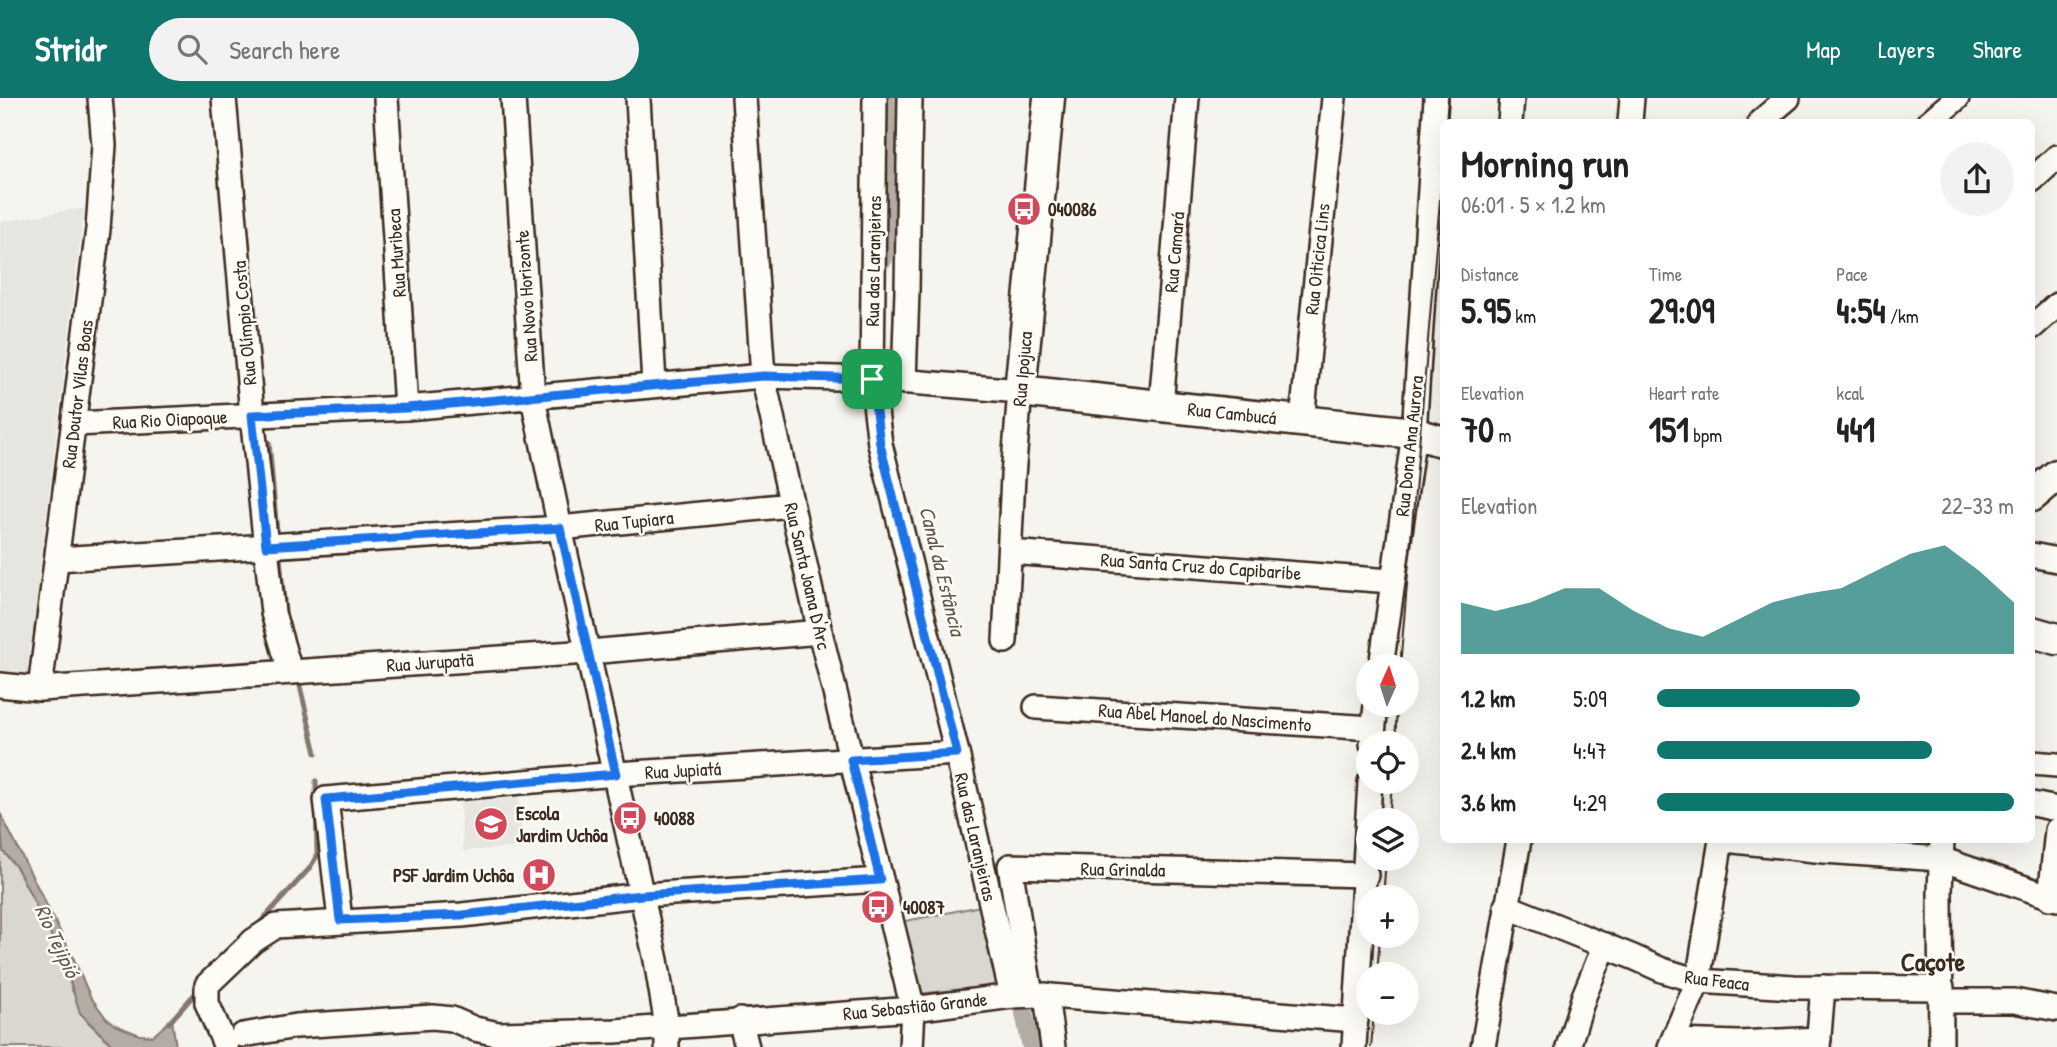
<!DOCTYPE html>
<html lang="en">
<head>
<meta charset="utf-8">
<style>
  body { margin:0; font-family:"Patrick Hand",sans-serif; background:#f2f2f2; color:#222; height:100vh; display:flex; flex-direction:column; font-size:26px; white-space:nowrap }
  * { box-sizing:border-box; margin:0 }
  p { font-size:23px; color:#767676 }
  .icon { flex:none; width:38px; height:38px; fill:none; stroke:currentColor; stroke-width:2; stroke-linecap:round; stroke-linejoin:round }
  .map { position:relative; flex:1; overflow:hidden }
  .drawer { position:absolute; left:1440px; top:21px; width:595px; height:724px; display:flex; flex-direction:column; background:#fff; border-radius:10px; box-shadow:0 7px 28px #0002 }
  .drawer>* { flex:none }
  .needle { width:46px; rotate:3deg }
  .fabs { position:absolute; left:1356px; top:556px; display:grid; gap:14px }
  .fabs a { display:grid; place-items:center; width:63px; height:63px; border-radius:50%; background:#fff; box-shadow:0 7px 28px #0002; font-size:35px }
  .pin { position:absolute; display:grid; place-items:center; width:60px; height:60px; color:#fff; margin:-30px; border-radius:14px; box-shadow:0 4px 10px #0006 }
  .round { display:grid; place-items:center; flex:none; width:74px; height:74px; border-radius:37px; background:#f2f2f2 }
  .headline { display:flex; align-items:center; justify-content:space-between; height:119px; padding:0 21px }
  h1 { font-size:38px; font-weight:700; line-height:52px }
  .stats { display:grid; grid-template-columns:repeat(3,1fr); gap:10px; height:119px; padding:7px 21px }
  .stats div { display:grid; align-content:center }
  .stats b { font-size:35px; font-weight:700 }
  .stats small { font-size:19px; font-weight:400 }
  .stats p { font-size:19px }
  .chart { height:196px; padding:14px 21px }
  .chart p { display:flex; justify-content:space-between }
  .chart svg { width:100%; height:126px; margin-top:7px; fill:#0f766e; opacity:.7 }
  ul { padding:0 21px; list-style:none; font-size:23px }
  li { display:grid; grid-template-columns:112px 84px 1fr; align-items:center; height:52px }
  li i { height:18px; border-radius:9px; background:#0f766e }
  header { display:flex; align-items:center; gap:42px; box-sizing:border-box; height:98px; padding:0 35px; background:#0f766e; color:#fff }
  header strong { font-size:33px }
  nav { display:flex; gap:38px; margin-inline-start:auto; font-size:24px }
  .search { width:490px; height:63px; background:#f2f2f2; display:flex; align-items:center; gap:18px; box-sizing:border-box; padding:0 24px; border-radius:38px; color:#767676; font-size:26px }
  .map>svg:first-child { display:block }
  .built { fill:#e7e5df }
  .green { fill:#dad6d0; stroke:#8a8077; stroke-width:2 }
  .water { fill:#b4aca4; stroke:#84786e; stroke-width:2 }
  .lines { fill:none; stroke-linecap:round; stroke-linejoin:round }
  .stream { stroke:#84786e; stroke-width:5 }
  .canal { stroke:#b4aca4; stroke-width:18 }
  .minor-casing { stroke:#3b2a1e; stroke-width:28 }
  .major-casing { stroke:#3b2a1e; stroke-width:35 }
  .minor { stroke:#fdfcf7; stroke-width:23 }
  .major { stroke:#fdfcf7; stroke-width:30 }
  .tram { stroke:#3b2a1e; stroke-width:2 }
  .route-casing { stroke:#fff; stroke-width:14 }
  .route { stroke:#1a73e8; stroke-width:9 }
  .labels { text-anchor:middle; stroke-width:5; stroke-linejoin:round; paint-order:stroke }
  .poi-label { font-size:19px; font-weight:bold; fill:#3b2a1e; stroke:#fdfcf7; text-anchor:start }
  .street-label { font-size:19px; fill:#3b2a1e; stroke:#fdfcf7 }
  .water-label { font-size:21px; font-style:italic; fill:#65584d; stroke:#fdfcf7 }
  .district-label { font-size:26px; font-weight:bold; fill:#3b2a1e; stroke:#fdfcf7 }
</style>
</head>
<body>
<header>
<strong>Stridr</strong>
<div class="search"><svg class="icon" aria-label="search" viewBox="0 0 24 24"><circle cx="10" cy="10" r="6"/><path d="M15 15l6 6"/></svg>Search here</div>
<nav><a>Map</a><a>Layers</a><a>Share</a></nav>
</header>
<div class="map">
<svg width="2057" height="949" viewBox="0 0 2057 949">
  <rect width="100%" height="100%" fill="#f5f4ee"/>
  <filter id="ink" filterUnits="userSpaceOnUse"><feTurbulence type="fractalNoise" baseFrequency=".0143" numOctaves="2"/><feDisplacementMap in="SourceGraphic" scale="14" xChannelSelector="R" yChannelSelector="G"/><feConvolveMatrix kernelMatrix="1 2 1 2 8 2 1 2 1" color-interpolation-filters="sRGB"/></filter>
  <g filter="url(#ink)">
    <!-- built -->
    <g class="built">
      <path d="M84,110L27,577L0,575V124Z"/>
      <path d="M519,700L522,749L463,753L460,704Z"/>
    </g>
    <!-- green -->
    <g class="green">
      <path d="M0,731L3,753L17,770L38,809L63,861L72,892L87,923L114,949H0Z"/>
      <path d="M986,807L1006,887L917,896L901,824Z"/>
    </g>
    <!-- water -->
    <path class="water" d="M0,715L72,857L90,898L106,920L115,927L140,937L153,938L172,921L176,949H114L80,915L63,861L17,770L3,753Z"/>
    <g class="lines">
      <!-- stream -->
      <g class="stream">
        <path d="M269,344L277,434"/>
        <path d="M280,460L286,524"/>
        <path d="M298,580L316,655"/>
        <path d="M256,829L309,771L317,758L316,683"/>
        <path d="M169,925L200,890"/>
      </g>
      <!-- canal -->
      <g class="canal">
        <path d="M884,161L892,0"/>
        <path d="M1018,886L1031,949"/>
      </g>
      <!-- minor casing -->
      <g class="minor-casing">
        <g id="minor">
          <path d="M224,0L252,317L273,515L290,573"/>
          <path d="M386,0L406,310"/>
          <path d="M513,0L533,300L560,430L656,862L667,928V949"/>
          <path d="M638,0L654,286"/>
          <path d="M744,0L763,278L820,534L913,911L911,949"/>
          <path d="M875,0L872,281L880,346L957,655L1012,898"/>
          <path d="M1510,24L1512,0"/>
          <path d="M1630,24L1632,0"/>
          <path d="M1760,24L1788,0"/>
          <path d="M1929,24L1957,0"/>
          <path d="M2032,82L2057,59"/>
          <path d="M2032,229L2057,207"/>
          <path d="M904,284L907,193L910,0"/>
          <path d="M1161,307L1187,0"/>
          <path d="M1302,323L1334,0"/>
          <path d="M75,326L406,310L763,278L874,281L1020,293L1013,378L1005,543"/>
          <path d="M1010,454L1391,483"/>
          <path d="M2032,457L2057,462"/>
          <path d="M57,461L560,430L791,407"/>
          <path d="M1381,569L1414,335L1436,0"/>
          <path d="M0,587L40,591L589,554L820,534"/>
          <path d="M40,591L98,131L104,47L100,0"/>
          <path d="M1036,609L1373,630"/>
          <path d="M1372,646L1376,607"/>
          <path d="M2032,665L2057,667"/>
          <path d="M2032,706L2057,711"/>
          <path d="M1725,742L1824,753L1941,761L2057,801"/>
          <path d="M2050,800L2057,732"/>
          <path d="M1506,808L1633,859L1662,872L1698,883L1794,889L1942,890"/>
          <path d="M340,822L326,701L616,676L957,655"/>
          <path d="M1031,897L1010,768L1366,777"/>
          <path d="M1046,897L1053,949"/>
          <path d="M1941,903H2014L2057,911"/>
          <path d="M740,922L747,949"/>
          <path d="M243,937L296,928L433,919L452,921L475,931L498,936L615,933L913,911L1012,898L1038,897L1356,922"/>
          <path d="M1673,943L1739,945L1819,941"/>
          <path d="M226,949L207,905V887L253,843L276,828L462,817L642,797L880,782"/>
          <path d="M1354,949L1370,684"/>
          <path d="M1483,949L1519,742"/>
          <path d="M1568,949L1584,898L1605,847"/>
          <path d="M1670,949L1698,883L1721,742"/>
          <path d="M1818,949L1823,889"/>
          <path d="M1941,949L1940,795L1942,742"/>
        </g>
      </g>
      <!-- major casing -->
      <g class="major-casing">
        <g id="major">
          <path d="M1049,0L1020,293L1414,335L1444,344"/>
          <path d="M2032,398L2057,377"/>
          <path d="M2032,534L2057,541"/>
        </g>
      </g>
      <!-- minor -->
      <use href="#minor" class="minor"/>
      <!-- major -->
      <use href="#major" class="major"/>
      <!-- tram -->
      <g class="tram">
        <path d="M1446,24L1448,0"/>
        <path d="M1400,569L1444,55"/>
        <path d="M1395,646L1397,607"/>
        <path d="M1389,723L1392,684"/>
        <path d="M1383,800L1386,761"/>
        <path d="M1377,877L1380,838"/>
        <path d="M1371,949L1374,915"/>
      </g>
    </g>
  </g>
  <g class="lines" filter="url(#ink)">
    <!-- route casing -->
    <g class="route-casing">
      <path id="route" d="M763,278L872,281L880,346L957,655L851,662L880,782L642,797L462,817L340,822L326,701L616,676L560,430L266,448L252,317L406,310Z"/>
    </g>
    <!-- route -->
    <use href="#route" class="route"/>
  </g>
  <!-- icons -->
  <defs>
    <g id="bus-disc" transform="scale(1.75)"><circle r="9.5" fill="#d1495b" stroke="#fdfcf7"/><path d="M-5-6H5V4H4V6H2V4H-2V6H-4V4H-5ZM-3.5-4V0h7V-4ZM-3.5 1.2v1.5H-2V1.2ZM2 1.2v1.5H3.5V1.2Z" fill="#fff"/></g>
    <g id="school-disc" transform="scale(1.75)"><circle r="9.5" fill="#d1495b" stroke="#fdfcf7"/><path d="M0-5L7-2L0 1L-7-2ZM-4 1L0 2.5L4 1V4Q0 6-4 4Z" fill="#fff"/></g>
    <g id="hospital-disc" transform="scale(1.75)"><circle r="9.5" fill="#d1495b" stroke="#fdfcf7"/><path d="M-5-5h3v3.5h4V-5h3V5h-3V1.5h-4V5h-3Z" fill="#fff"/></g>
  </defs>
  <g fill-rule="evenodd">
    <use href="#bus-disc" x="1024" y="111"/>
    <use href="#bus-disc" x="630" y="720"/>
    <use href="#school-disc" x="491" y="726"/>
    <use href="#hospital-disc" x="539" y="777"/>
    <use href="#bus-disc" x="878" y="809"/>
  </g>
  <g class="labels">
    <!-- poi labels -->
    <g class="poi-label">
      <text x="1048" y="118">040086</text>
      <text x="516" y="722">Escola<tspan x="516" dy="22">Jardim Uchôa</tspan></text>
      <text x="654" y="727">40088</text>
      <text x="514" y="784" text-anchor="end">PSF Jardim Uchôa</text>
      <text x="903" y="816">40087</text>
    </g>
    <!-- street labels -->
    <g class="street-label">
      <text transform="translate(1174 154) rotate(-85)" y="7">Rua Camará</text>
      <text transform="translate(396 155) rotate(-94)" y="7">Rua Muribeca</text>
      <text transform="translate(1317 161) rotate(-84)" y="7">Rua Oiticica Lins</text>
      <text transform="translate(873 163) rotate(-89)" y="7">Rua das Laranjeiras</text>
      <text transform="translate(526 198) rotate(-94)" y="7">Rua Novo Horizonte</text>
      <text transform="translate(244 225) rotate(-95)" y="7">Rua Olímpio Costa</text>
      <text transform="translate(1022 271) rotate(-85)" y="7">Rua Ipojuca</text>
      <text transform="translate(77 296) rotate(-83)" y="7">Rua Doutor Vilas Boas</text>
      <text transform="translate(1232 315) rotate(6)" y="7">Rua Cambucá</text>
      <text transform="translate(170 321) rotate(-3)" y="7">Rua Rio Oiapoque</text>
      <text transform="translate(1409 348) rotate(-84)" y="7">Rua Dona Ana Aurora</text>
      <text transform="translate(634 423) rotate(-6)" y="7">Rua Tupiara</text>
      <text transform="translate(1201 468) rotate(4)" y="7">Rua Santa Cruz do Capibaribe</text>
      <text transform="translate(808 478) rotate(77)" y="7">Rua Santa Joana D'Arc</text>
      <text transform="translate(430 564) rotate(-4)" y="7">Rua Jurupatã</text>
      <text transform="translate(1205 619) rotate(4)" y="7">Rua Abel Manoel do Nascimento</text>
      <text transform="translate(683 672) rotate(-3)" y="7">Rua Jupiatá</text>
      <text transform="translate(976 739) rotate(77)" y="7">Rua das Laranjeiras</text>
      <text transform="translate(1123 771) rotate(1)" y="7">Rua Grinalda</text>
      <text transform="translate(1717 882) rotate(7)" y="7">Rua Feaca</text>
      <text transform="translate(915 908) rotate(-6)" y="7">Rua Sebastião Grande</text>
    </g>
    <!-- water labels -->
    <g class="water-label">
      <text transform="translate(942 473) rotate(76)" y="7">Canal da Estância</text>
      <text transform="translate(57 843) rotate(65)" y="7">Rio Tejipió</text>
    </g>
    <!-- district labels -->
    <g class="district-label">
      <text x="1933" y="873">Caçote</text>
    </g>
  </g>
</svg>
<div class="fabs">
<a><svg class="needle" viewBox="-14 -14 28 28"><path d="M0-13l5 13h-10z" fill="#e53935"/><path d="M0 13l5-13h-10z" fill="#767676"/></svg></a>
<a><svg class="icon" aria-label="locate" viewBox="0 0 24 24"><circle cx="12" cy="12" r="6"/><path d="M12 2v4M12 18v4M2 12h4M18 12h4"/></svg></a>
<a><svg class="icon" aria-label="layers" viewBox="0 0 24 24"><path d="M12 4l9 5-9 5-9-5zM3 14l9 5 9-5"/></svg></a>
<a>+</a>
<a>−</a>
</div>
<div class="pin" style="left:872px;top:281px;background:#1e9e55"><svg class="icon" aria-label="arrive" viewBox="0 0 24 24"><path d="M6 21V4h12l-3 4 3 4H6"/></svg></div>
<section class="drawer">
<div class="headline"><div><h1>Morning run</h1><p>06:01 · 5 × 1.2 km</p></div><a class="round"><svg class="icon" aria-label="share" viewBox="0 0 24 24"><path d="M12 15V3M7 8l5-5 5 5M5 13v7h14v-7"/></svg></a></div>
<div class="stats">
<div><p>Distance</p><b>5.95<small> km</small></b></div>
<div><p>Time</p><b>29:09</b></div>
<div><p>Pace</p><b>4:54<small> /km</small></b></div>
</div>
<div class="stats">
<div><p>Elevation</p><b>70<small> m</small></b></div>
<div><p>Heart rate</p><b>151<small> bpm</small></b></div>
<div><p>kcal</p><b>441</b></div>
</div>
<div class="chart"><p><span>Elevation</span>22–33 m</p>
<svg viewBox="0 0 160 44" preserveAspectRatio="none"><path d="M0 44V26L10 29L20 26L30 21L40 21L50 29L60 35L70 38L80 32L90 26L100 23L110 21L120 15L130 9L140 6L150 15L160 26V44z"/></svg>
</div>
<ul>
<li><b>1.2 km</b>5:09<i style="width:57%"></i></li>
<li><b>2.4 km</b>4:47<i style="width:77%"></i></li>
<li><b>3.6 km</b>4:29<i style="width:100%"></i></li>
</ul>
</section>
</div>
</body>
</html>
